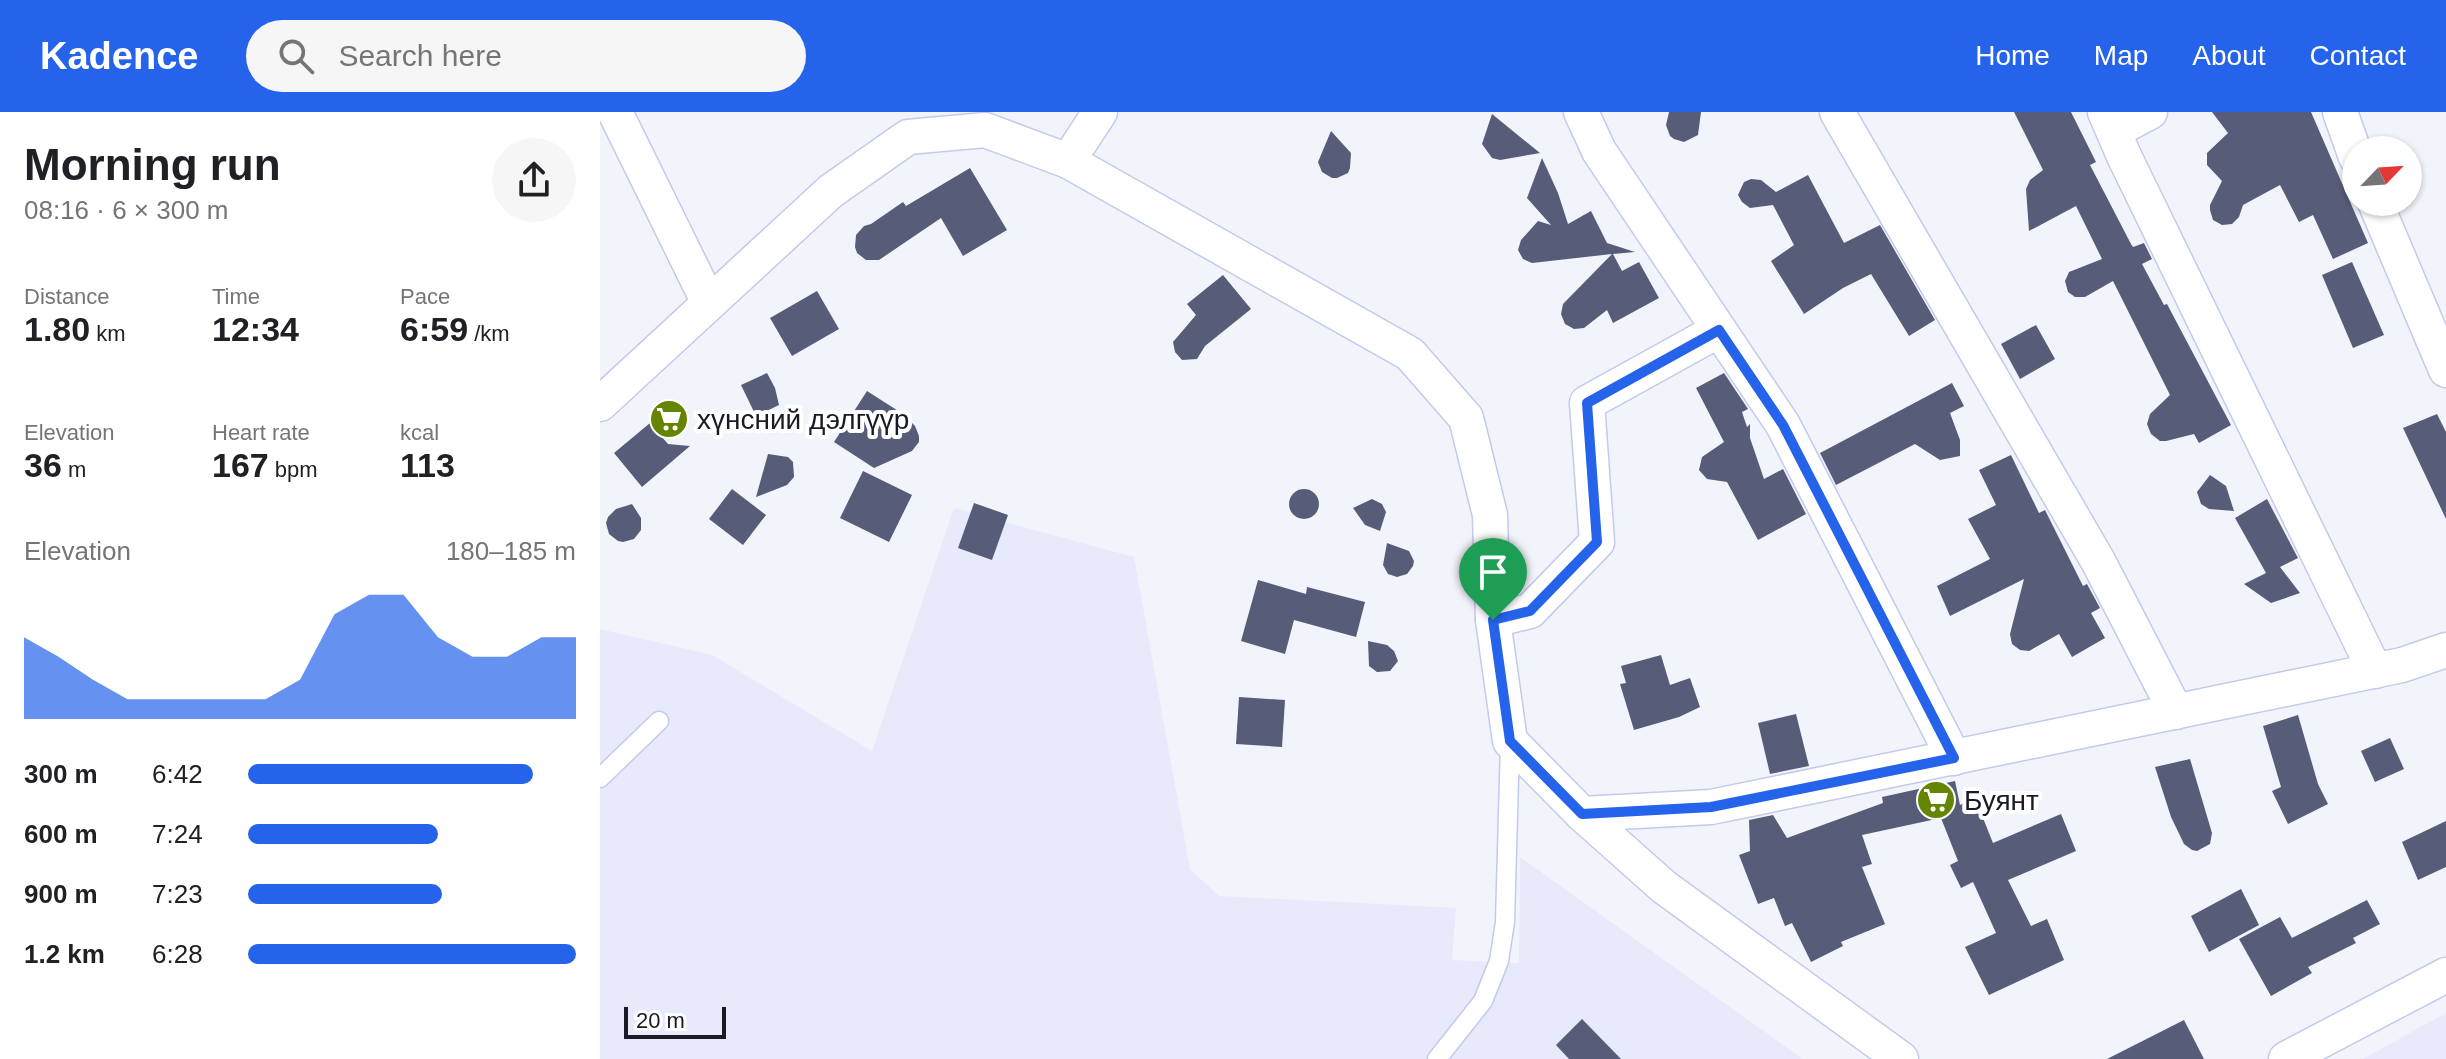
<!DOCTYPE html>
<html lang="en">
<head>
<meta charset="utf-8">
<style>
  body { margin:0; font-family:Helvetica,sans-serif; background:#f6f6f6; color:#202124; height:100vh; display:flex; flex-direction:column; font-size:30px; white-space:nowrap }
  * { box-sizing:border-box; margin:0 }
  p { font-size:26px; color:#757577 }
  .icon { flex:none; width:44px; height:44px; fill:none; stroke:currentColor; stroke-width:2; stroke-linecap:round; stroke-linejoin:round }
  .map { position:relative; flex:1; overflow:hidden }
  .details { display:flex; flex-direction:column; background:#fff; width:600px }
  .details>* { flex:none }
  .needle { width:52px; rotate:65deg }
  .controls { position:absolute; left:1742px; top:24px; display:grid; gap:16px }
  .controls a { display:grid; place-items:center; width:80px; height:80px; border-radius:50%; background:#fff; box-shadow:0 2px 6px #0004; font-size:40px }
  .scale { position:absolute; left:24px; bottom:20px; width:102px; box-sizing:border-box; padding-left:8px; border:4px solid #181a26; border-top:0; font-size:22px; line-height:28px; white-space:nowrap; color:#181a26; -webkit-text-stroke:6px #fff; paint-order:stroke }
  .pin { position:absolute; display:grid; place-items:center; width:68px; height:68px; color:#fff; margin:-82px -34px; border-radius:50% 50% 50% 0; rotate:-45deg; box-shadow:0 0 8px #0007 }
  .pin .icon { rotate:45deg }
  .round { display:grid; place-items:center; flex:none; width:84px; height:84px; border-radius:42px; background:#f6f6f6 }
  .head { display:flex; align-items:center; justify-content:space-between; height:136px; padding:0 24px }
  h1 { font-size:44px; font-weight:700; line-height:60px }
  .figures { display:grid; grid-template-columns:repeat(3,1fr); gap:12px; height:136px; padding:8px 24px }
  .figures div { display:grid; align-content:center }
  .figures b { font-size:34px; font-weight:700 }
  .figures small { font-size:22px; font-weight:400 }
  .figures p { font-size:22px }
  .chart { height:224px; padding:16px 24px }
  .chart p { display:flex; justify-content:space-between }
  .chart svg { width:100%; height:144px; margin-top:8px; fill:#2563eb; opacity:.7 }
  ul { padding:0 24px; list-style:none; font-size:26px }
  li { display:grid; grid-template-columns:128px 96px 1fr; align-items:center; height:60px }
  li i { height:20px; border-radius:10px; background:#2563eb }
  header { display:flex; align-items:center; gap:48px; box-sizing:border-box; height:112px; padding:0 40px; background:#2563eb; color:#fff }
  header strong { font-size:38px }
  nav { display:flex; gap:44px; margin-inline-start:auto; font-size:28px }
  .search { width:560px; height:72px; background:#f6f6f6; display:flex; align-items:center; gap:20px; box-sizing:border-box; padding:0 28px; border-radius:44px; color:#757577; font-size:30px }
  main { display:flex; flex:1; min-height:0 }
  .map>svg:first-child { display:block }
  .built { fill:#e6eafb }
  .building { fill:#575c79 }
  .lines { fill:none; stroke-linecap:round; stroke-linejoin:round }
  .service-casing { stroke:#c3caeb; stroke-width:21 }
  .minor-casing { stroke:#c3caeb; stroke-width:37 }
  .service { stroke:#fff; stroke-width:18 }
  .minor { stroke:#fff; stroke-width:34 }
  .route-casing { stroke:#fff; stroke-width:16 }
  .route { stroke:#2563eb; stroke-width:10 }
  .labels { text-anchor:middle; stroke-width:8; stroke-linejoin:round; paint-order:stroke }
  .poi-label { font-size:28px; fill:#181a26; stroke:#fff; text-anchor:start }
</style>
</head>
<body>
<header>
<strong>Kadence</strong>
<div class="search"><svg class="icon" aria-label="search" viewBox="0 0 24 24"><circle cx="10" cy="10" r="6"/><path d="M15 15l6 6"/></svg>Search here</div>
<nav><a>Home</a><a>Map</a><a>About</a><a>Contact</a></nav>
</header>
<main>
<section class="details">
<div class="head"><div><h1>Morning run</h1><p>08:16 · 6 × 300 m</p></div><a class="round"><svg class="icon" aria-label="share" viewBox="0 0 24 24"><path d="M12 15V3M7 8l5-5 5 5M5 13v7h14v-7"/></svg></a></div>
<div class="figures">
<div><p>Distance</p><b>1.80<small> km</small></b></div>
<div><p>Time</p><b>12:34</b></div>
<div><p>Pace</p><b>6:59<small> /km</small></b></div>
</div>
<div class="figures">
<div><p>Elevation</p><b>36<small> m</small></b></div>
<div><p>Heart rate</p><b>167<small> bpm</small></b></div>
<div><p>kcal</p><b>113</b></div>
</div>
<div class="chart"><p><span>Elevation</span>180–185 m</p>
<svg viewBox="0 0 160 44" preserveAspectRatio="none"><path d="M0 44V19L10 25L20 32L30 38L40 38L50 38L60 38L70 38L80 32L90 12L100 6L110 6L120 19L130 25L140 25L150 19L160 19V44z"/></svg>
</div>
<ul>
<li><b>300 m</b>6:42<i style="width:87%"></i></li>
<li><b>600 m</b>7:24<i style="width:58%"></i></li>
<li><b>900 m</b>7:23<i style="width:59%"></i></li>
<li><b>1.2 km</b>6:28<i style="width:100%"></i></li>
</ul>
</section>
<div class="map">
<svg width="1846" height="947" viewBox="0 0 1846 947">
  <rect width="100%" height="100%" fill="#f2f4fb"/>
  <!-- built -->
  <g class="built">
    <path d="M354,396L534,445L590,757L619,784L856,796L852,848L919,851L920,745L1203,947H0V517L112,543L272,639Z"/>
    <path d="M1846,901V947H1763Z"/>
  </g>
  <!-- building -->
  <g class="building">
    <path d="M1069,0H1101L1098,23L1084,30L1074,27L1070,24L1066,13Z"/>
    <path d="M1414,0H1471L1496,50L1490,53L1531,132L1533,135L1544,131L1552,147L1542,152L1564,193L1567,192L1631,313L1599,331L1594,322L1566,329H1560L1551,322L1547,312L1550,302L1570,283L1513,169L1485,185H1475L1468,180L1465,169L1469,160L1502,147L1476,94L1429,119L1426,77L1430,68L1443,58Z"/>
    <path d="M1612,0H1711L1768,131L1733,147L1713,103L1699,110L1680,73L1643,93L1639,105L1632,112L1622,113L1613,108L1610,98V93L1622,69L1607,53V41L1628,21Z"/>
    <path d="M892,2L940,41L900,48L892,46L882,32Z"/>
    <path d="M731,19L751,41L750,56L748,61L737,66H732L722,60L718,50Z"/>
    <path d="M942,46L958,81L968,112L991,99L1007,131L1035,140L1013,142L1022,159L1039,150L1059,186L1013,211L1007,198L984,216L974,217L965,212L961,202L963,192L1012,142L932,151L923,147L918,138L921,128L938,109L951,113L927,86Z"/>
    <path d="M370,56L407,118L363,144L341,106L279,148H266L257,141L255,135L256,123L264,114L271,112L303,90L306,94Z"/>
    <path d="M1208,63L1244,131L1280,113L1335,208L1309,224L1271,162L1243,176L1204,202L1171,149L1194,133L1173,93L1150,96L1142,90L1138,83L1144,70L1151,67L1161,68L1176,80Z"/>
    <path d="M1752,150L1784,223L1753,236L1722,163Z"/>
    <path d="M623,163L651,197L605,234L597,247L582,248L575,240L573,230L596,203L587,192Z"/>
    <path d="M217,179L239,217L192,244L170,206Z"/>
    <path d="M1436,213L1455,247L1420,267L1401,232Z"/>
    <path d="M167,261L175,276L179,293L156,304L141,273Z"/>
    <path d="M1124,261L1148,297L1142,300L1147,315L1150,312V326L1164,367L1183,357L1206,402L1158,428L1127,370L1107,367L1099,358L1102,345L1124,330L1096,276Z"/>
    <path d="M1352,271L1364,294L1350,301L1360,328V344L1340,348L1315,332L1236,373L1220,341Z"/>
    <path d="M267,279L303,302L315,314L319,324V330L312,339L274,356L234,330Z"/>
    <path d="M1837,302L1846,320V407L1803,316Z"/>
    <path d="M50,311L68,332L90,334L42,375L14,341Z"/>
    <path d="M168,342L188,345L193,350L194,365L187,373L156,385Z"/>
    <path d="M1411,343L1439,401L1445,398L1483,474L1487,472L1500,496L1491,501L1505,526L1472,545L1459,522L1429,539L1420,538L1412,532L1410,522L1424,467L1350,504L1337,474L1390,447L1368,407L1396,393L1379,358Z"/>
    <path d="M263,359L312,383L289,430L240,406Z"/>
    <path d="M1610,363L1626,374L1634,399L1609,397L1601,392L1597,380Z"/>
    <circle cx="704" cy="392" r="15"/>
    <path d="M132,377L166,403L143,433L109,407Z"/>
    <path d="M772,387L782,392L786,400L780,419L765,413L753,396Z"/>
    <path d="M1667,387L1698,446L1680,455L1700,481L1671,491L1644,472L1666,461L1635,406Z"/>
    <path d="M374,391L408,403L392,448L358,436Z"/>
    <path d="M32,392L41,406V418L34,427L23,430L18,429L9,422L6,411L8,405L16,397Z"/>
    <path d="M787,431L809,439L814,449L813,454L807,462L797,465L788,462L783,453Z"/>
    <path d="M658,468L706,482L707,475L765,490L756,525L694,508L685,542L641,529Z"/>
    <path d="M768,529L787,533L794,539L798,549L790,559L777,560L769,554Z"/>
    <path d="M1061,543L1070,573L1090,566L1100,595L1079,605L1034,618L1020,572L1026,571L1021,554Z"/>
    <path d="M639,585L685,588L682,635L636,632Z"/>
    <path d="M1196,602L1209,654L1170,662L1158,611Z"/>
    <path d="M1698,603L1718,672L1728,692L1688,712L1672,679L1681,675L1663,614Z"/>
    <path d="M1790,626L1804,657L1775,670L1761,639Z"/>
    <path d="M1590,647L1612,721L1610,732L1597,739L1592,738L1584,732L1571,705L1555,655Z"/>
    <path d="M1355,669L1360,693L1375,686L1393,731L1461,702L1476,739L1408,768L1431,814L1447,807L1464,848L1389,883L1365,835L1396,821L1373,770L1361,776L1350,753L1358,749L1341,706L1262,723L1272,752L1262,755L1285,812L1241,830L1243,834L1211,850L1192,811L1185,814L1174,786L1158,792L1139,743L1150,739L1149,708L1173,703L1187,726L1283,691L1282,685Z"/>
    <path d="M1846,709V755L1818,768L1802,730Z"/>
    <path d="M1641,777L1659,813L1609,840L1591,804Z"/>
    <path d="M1767,788L1780,812L1753,826L1756,831L1708,855L1712,861L1671,884L1639,827L1680,805L1692,826Z"/>
    <path d="M982,907L1021,947H969L956,933Z"/>
    <path d="M1584,908L1604,947H1507Z"/>
  </g>
  <g class="lines">
    <!-- service casing -->
    <g class="service-casing">
      <g id="service">
        <path d="M0,666L59,609"/>
        <path d="M837,947L883,889L899,849L905,810L910,631"/>
      </g>
    </g>
    <!-- minor casing -->
    <g class="minor-casing">
      <g id="minor">
        <path d="M15,0L109,191"/>
        <path d="M981,0L999,39L1183,313L1354,646"/>
        <path d="M1237,0L1498,449L1576,600"/>
        <path d="M1505,0L1524,44L1775,559"/>
        <path d="M1740,0L1756,45"/>
        <path d="M1514,19L1550,0"/>
        <path d="M468,49L500,0"/>
        <path d="M1775,90L1846,258"/>
        <path d="M0,292L231,79L308,25L385,18L468,49L810,242L866,306L890,403L893,508L910,629L982,702L1064,775L1301,947"/>
        <path d="M893,508L930,499L997,430L987,291L1119,218"/>
        <path d="M982,702L1111,695L1802,553L1846,538"/>
        <path d="M1686,947L1846,863"/>
      </g>
    </g>
    <!-- service -->
    <use href="#service" class="service"/>
    <!-- minor -->
    <use href="#minor" class="minor"/>
  </g>
  <g class="lines">
    <!-- route casing -->
    <g class="route-casing">
      <path id="route" d="M1119,218L1183,313L1354,646L1111,695L982,702L910,629L893,508L930,499L997,430L987,291Z"/>
    </g>
    <!-- route -->
    <use href="#route" class="route"/>
  </g>
  <!-- icons -->
  <defs>
    <g id="supermarket-disc" transform="scale(2)"><circle r="9.5" fill="#658500" stroke="#fff"/><path d="M-6-5.5h2.5l.6 2H6L4.5 2H-2.5L-4.4-4H-6ZM-1.5 3.2a1.3 1.3 0 1 0 .1 0ZM3 3.2a1.3 1.3 0 1 0 .1 0Z" fill="#fff"/></g>
  </defs>
  <g fill-rule="evenodd">
    <use href="#supermarket-disc" x="69" y="307"/>
    <use href="#supermarket-disc" x="1336" y="688"/>
  </g>
  <g class="labels">
    <!-- poi labels -->
    <g class="poi-label">
      <text x="97" y="317">хүнсний дэлгүүр</text>
      <text x="1364" y="698">Буянт</text>
    </g>
  </g>
</svg>
<div class="controls">
<a><svg class="needle" viewBox="-14 -14 28 28"><path d="M0-13l5 13h-10z" fill="#e53935"/><path d="M0 13l5-13h-10z" fill="#757577"/></svg></a>
</div>
<div class="scale">20 m</div>
<div class="pin" style="left:893px;top:508px;background:#1e9e55"><svg class="icon" aria-label="arrive" viewBox="0 0 24 24"><path d="M6 21V4h12l-3 4 3 4H6"/></svg></div>
</div>
</main>
</body>
</html>
